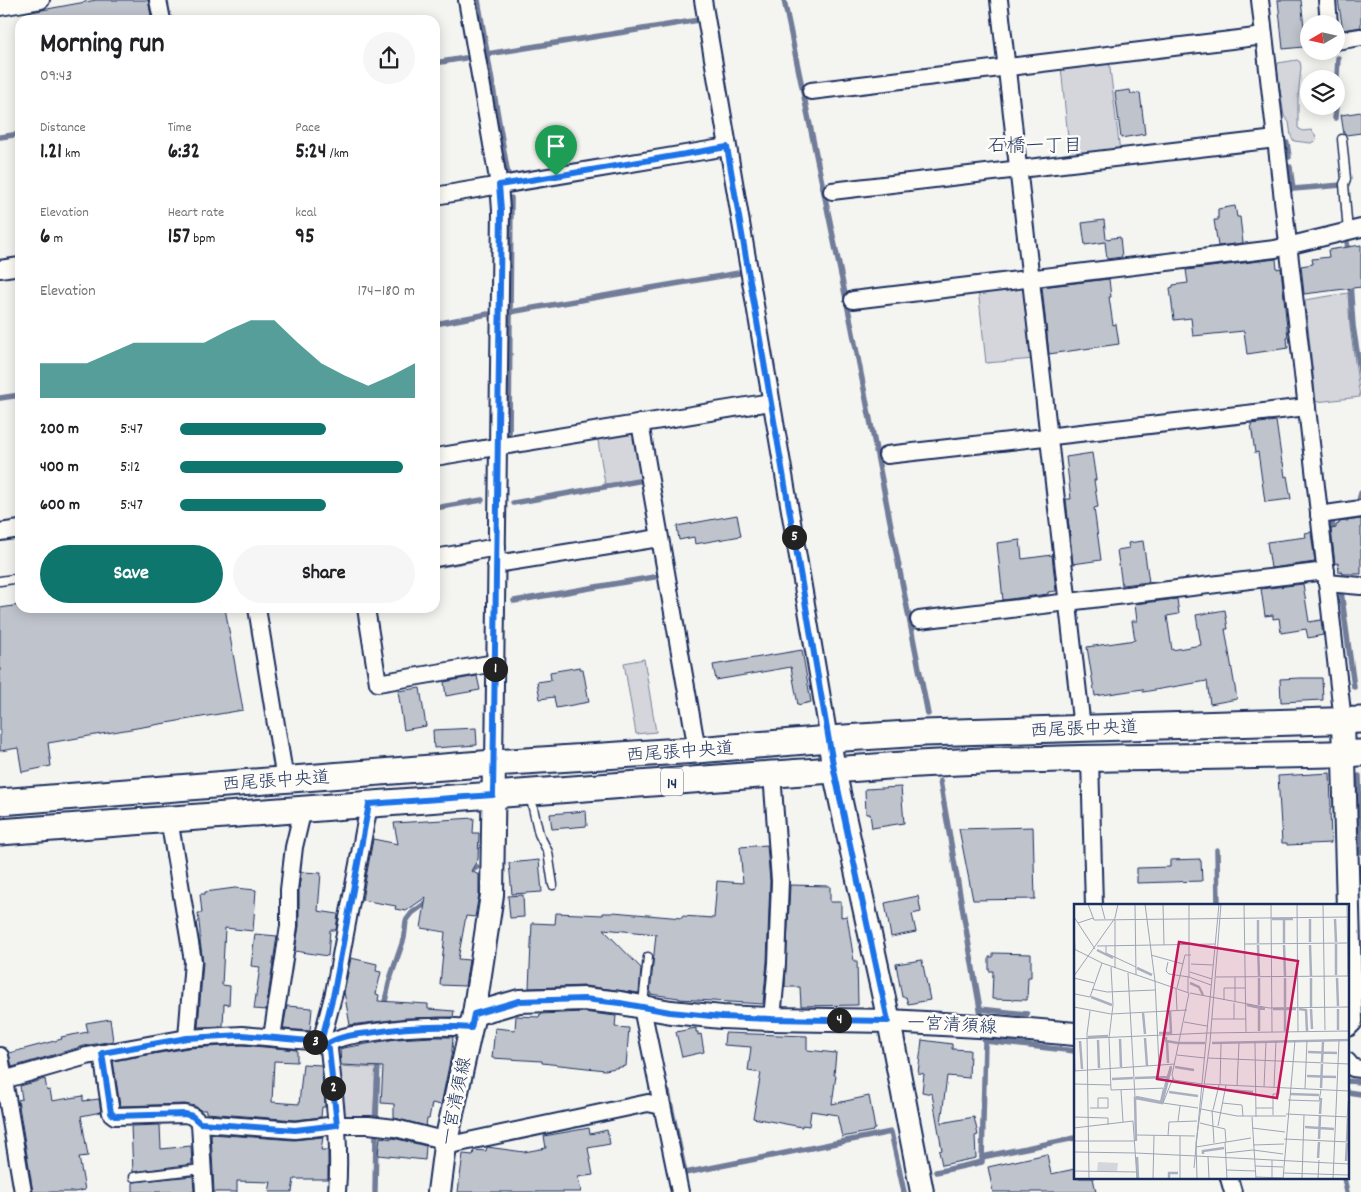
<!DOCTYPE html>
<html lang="en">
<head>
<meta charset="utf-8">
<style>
  body { margin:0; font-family:Dekko,"Klee One",sans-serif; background:#f6f6f6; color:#202124; height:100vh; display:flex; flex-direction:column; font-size:19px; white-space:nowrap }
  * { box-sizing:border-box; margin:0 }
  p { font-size:16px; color:#757577 }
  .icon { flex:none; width:28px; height:28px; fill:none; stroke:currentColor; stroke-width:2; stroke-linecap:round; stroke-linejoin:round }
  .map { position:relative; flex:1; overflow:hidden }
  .details { position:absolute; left:15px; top:15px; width:425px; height:598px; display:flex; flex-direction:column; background:#fff; border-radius:15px; box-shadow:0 2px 12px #0003 }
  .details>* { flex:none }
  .needle { width:32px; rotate:261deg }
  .buttons { position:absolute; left:1300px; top:15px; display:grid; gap:10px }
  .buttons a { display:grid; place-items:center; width:45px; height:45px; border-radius:50%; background:#fff; box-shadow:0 2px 12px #0003; font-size:25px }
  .pin { position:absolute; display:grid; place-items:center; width:42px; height:42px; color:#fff; margin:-51px -21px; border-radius:50% 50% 50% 0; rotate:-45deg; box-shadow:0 0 5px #0007 }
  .pin .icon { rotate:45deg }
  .km { position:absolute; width:25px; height:25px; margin:-12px; border-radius:50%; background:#222; color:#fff; font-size:14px; line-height:25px; text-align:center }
  .round { display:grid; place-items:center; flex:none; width:52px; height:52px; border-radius:26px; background:#f6f6f6 }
  .head { display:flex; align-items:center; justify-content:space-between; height:85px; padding:0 25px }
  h1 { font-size:28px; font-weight:700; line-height:38px }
  .metrics { display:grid; grid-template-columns:repeat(3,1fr); gap:8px; height:85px; padding:5px 25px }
  .metrics div { display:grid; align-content:center }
  .metrics b { font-size:21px; font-weight:700 }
  .metrics small { font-size:14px; font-weight:400 }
  .metrics p { font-size:14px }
  .chart { height:140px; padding:10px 25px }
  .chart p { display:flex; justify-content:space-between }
  .chart svg { width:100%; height:90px; margin-top:5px; fill:#0f766e; opacity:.7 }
  .action { display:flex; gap:10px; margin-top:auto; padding:10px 25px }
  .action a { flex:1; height:58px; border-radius:30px; background:#0f766e; color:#fff; font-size:20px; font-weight:700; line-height:58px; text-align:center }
  .action a+a { background:#f6f6f6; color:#202124 }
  ul { padding:0 25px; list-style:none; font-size:16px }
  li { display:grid; grid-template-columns:80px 60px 1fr; align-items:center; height:38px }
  li i { height:12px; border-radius:6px; background:#0f766e }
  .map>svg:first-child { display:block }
  .green { fill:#d4d6db; stroke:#78829c }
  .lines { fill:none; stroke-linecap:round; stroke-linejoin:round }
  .stream { stroke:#717c98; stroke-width:5.5 }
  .building { fill:#bfc3cc; stroke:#1b2f5e }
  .lane-casing { stroke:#1b2f5e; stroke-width:11 }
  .street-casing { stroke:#1b2f5e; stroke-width:20 }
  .secondary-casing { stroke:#1b2f5e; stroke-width:26 }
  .primary-casing { stroke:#1b2f5e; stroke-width:29 }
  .lane { stroke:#fdfcf7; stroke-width:8 }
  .street { stroke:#fdfcf7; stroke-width:16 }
  .secondary { stroke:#fdfcf7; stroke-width:22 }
  .primary { stroke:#fdfcf7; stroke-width:25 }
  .route-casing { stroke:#fff; stroke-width:10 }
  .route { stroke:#1a73e8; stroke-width:6 }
  .labels { text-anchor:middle; stroke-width:5; stroke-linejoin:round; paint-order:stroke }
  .shield { fill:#fdfcf7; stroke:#5f6c8c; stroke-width:1 }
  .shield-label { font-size:16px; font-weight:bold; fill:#1b2f5e }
  .street-label { font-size:18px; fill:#1b2f5e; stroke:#fdfcf7 }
  .neighbourhood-label { font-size:19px; fill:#1b2f5e; stroke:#fdfcf7 }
  .inset-river { fill:none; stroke:#aab0bf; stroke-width:2.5 }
  .inset-road { fill:none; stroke:#9da5b6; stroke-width:1 }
  .view { fill:#c2185b; fill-opacity:0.15; stroke:#c2185b; stroke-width:2.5 }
  .inset-edge { fill:none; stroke:#1b2f5e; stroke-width:2.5 }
</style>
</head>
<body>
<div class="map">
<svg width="1361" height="1192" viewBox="0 0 1361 1192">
  <rect width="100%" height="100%" fill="#f4f4f1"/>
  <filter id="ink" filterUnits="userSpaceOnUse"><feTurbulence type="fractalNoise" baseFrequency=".02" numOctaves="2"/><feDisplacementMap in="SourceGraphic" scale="10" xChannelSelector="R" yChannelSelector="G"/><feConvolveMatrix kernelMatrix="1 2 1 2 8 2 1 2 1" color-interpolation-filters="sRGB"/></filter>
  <g filter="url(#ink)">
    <!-- green -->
    <g class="green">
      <path d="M1109,60L1120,152L1070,158L1061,67Z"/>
      <path d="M1297,60L1300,62L1301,67L1298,99V128L1303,131L1311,130L1315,134L1316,140L1311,143L1294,141L1291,136L1289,122L1284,116L1277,70L1278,63Z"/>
      <path d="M1021,284L1026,288L1034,359L986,363L978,289Z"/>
      <path d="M1348,293L1350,327L1360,397L1316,402L1305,300Z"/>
      <path d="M633,428L641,479L605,484L597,435Z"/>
      <path d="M644,659L656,732L636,734L624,663Z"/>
      <path d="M337,1066L376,1068L373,1120L344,1116L339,1109Z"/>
    </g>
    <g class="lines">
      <!-- stream -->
      <g class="stream">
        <path d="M478,0L508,175"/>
        <path d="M784,0L851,323L928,714"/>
        <path d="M487,54L699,20"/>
        <path d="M435,63L465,58"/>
        <path d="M1336,94L1338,58"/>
        <path d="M1335,118L1336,106"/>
        <path d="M0,137L20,134"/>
        <path d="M1287,143L1289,157"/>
        <path d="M1290,167L1293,189L1342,185V189"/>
        <path d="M1347,241L1348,253"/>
        <path d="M1350,282L1353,326L1361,377"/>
        <path d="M510,312L739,273"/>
        <path d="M435,324L488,314"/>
        <path d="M0,398L20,395"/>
        <path d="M509,441L511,198"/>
        <path d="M513,503L644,480"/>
        <path d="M1358,505L1361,493"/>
        <path d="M435,508L482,500"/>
        <path d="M1332,518L1333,535"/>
        <path d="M435,566L475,559"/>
        <path d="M1347,591H1341L1354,687"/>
        <path d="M514,601L660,576L659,571"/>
        <path d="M1359,776L1361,852"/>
        <path d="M940,781L982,1020"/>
        <path d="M1217,850L1218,906"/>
        <path d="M1361,866V881"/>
        <path d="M467,874L477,867"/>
        <path d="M980,1009L1027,1014"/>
        <path d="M380,1024L390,979L404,938L406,921L412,913L430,900"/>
        <path d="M983,1032L985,1041L1075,1051"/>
        <path d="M1347,1081L1361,1082"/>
        <path d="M666,1092H668L685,1173L891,1132L904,1192"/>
        <path d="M1347,1092L1361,1094"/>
        <path d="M376,1120L378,1061"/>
        <path d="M982,1157L1075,1138"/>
        <path d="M936,1172L982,1162L985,1041"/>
        <path d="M1344,1178L1347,1192"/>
        <path d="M375,1192L376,1134"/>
      </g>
    </g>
    <!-- building -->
    <g class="building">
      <path d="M96,0H148L152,20H26V13Z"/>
      <path d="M1278,0H1301L1306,45H1303V47L1283,49Z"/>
      <path d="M1338,0H1361V27L1343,30Z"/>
      <path d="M1130,90L1131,94L1140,93L1145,134L1121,138L1115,92Z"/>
      <path d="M1361,112V133L1346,135L1344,134L1341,115Z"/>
      <path d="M1235,206L1237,217H1240L1243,243L1218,246L1214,220H1218V209Z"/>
      <path d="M1104,220L1106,239L1120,237L1122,257L1107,259L1105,242L1085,245L1082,223Z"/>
      <path d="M1361,245V287L1304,294L1301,266L1313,264L1312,259L1329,257L1328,250Z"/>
      <path d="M1276,259L1277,269L1281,268L1288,338H1287L1288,348L1247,354L1244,331L1193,336L1191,318L1174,320L1170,288L1173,287V285L1188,283L1186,270Z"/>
      <path d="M1109,279L1111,297H1109L1113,325L1116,324L1119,344L1049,354L1042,287Z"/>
      <path d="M1276,421L1282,463L1283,462L1285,477L1287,476L1291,499L1265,502L1258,452L1255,453L1251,424Z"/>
      <path d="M1092,453L1096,480H1094L1098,507L1094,508L1101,560L1073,564L1066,499H1071L1066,457Z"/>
      <path d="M737,515L741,536L695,544L694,537L679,540L677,526Z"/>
      <path d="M1361,519V574H1342V572L1339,573L1338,563L1335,564L1331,529L1336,528V525L1339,524V522Z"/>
      <path d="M1311,532L1315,562L1271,568L1267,542L1306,537L1305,533Z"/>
      <path d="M1020,540L1022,559L1052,555L1056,591L1048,592V594L1003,600L997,543Z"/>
      <path d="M1143,541L1149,582L1122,585L1117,550L1129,548L1128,543Z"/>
      <path d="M1303,584L1309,622L1321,620L1323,635L1308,638L1306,629L1281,633L1279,618L1273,619V615L1265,616L1261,589Z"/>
      <path d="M1177,599L1179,614L1167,616L1172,650L1201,645L1196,615L1225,610L1228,629H1225L1237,699L1210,704L1207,681L1143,692V689L1095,696L1087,647L1135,640L1132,621H1137L1135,604Z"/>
      <path d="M20,605V608H225L243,710L48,743L51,766L22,772L18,748L0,751V608Z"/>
      <path d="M802,650L811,702L798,705L791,667L716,680L713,665Z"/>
      <path d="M580,667V669H583L589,702L556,708L554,697L540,699L537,682L551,680L550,672Z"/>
      <path d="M477,676L480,690L446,696L444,682Z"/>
      <path d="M1300,678H1322L1323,700L1281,702L1280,679Z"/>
      <path d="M420,688L426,726L404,730L398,691Z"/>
      <path d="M476,728L477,745L434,748L433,730Z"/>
      <path d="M1330,773L1331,808H1330L1331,843L1287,845V843H1282L1278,776Z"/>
      <path d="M901,787L904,823L872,828L870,814H866L865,789Z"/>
      <path d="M586,811L587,826L552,829L550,814Z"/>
      <path d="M474,818L473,833H479L478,859L471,871L479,875V894L475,917L466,916L458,959L469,960L465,986L440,985L445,932L421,928L426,897L406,911L395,909L396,906L362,900L373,839L398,844L394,823Z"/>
      <path d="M1033,827L1035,899L973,900L959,829Z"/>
      <path d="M767,845L770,881L767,962L763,1004L679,999V998L650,994L656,934L603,929L641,968L639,993L585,986L529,988L532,923L555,924L556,913L603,915V913H613V912L682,918V916L714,918L717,881L743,883L740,847Z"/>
      <path d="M1200,859V861H1201L1202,881L1137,883V868L1170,867V860Z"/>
      <path d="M539,860L542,892L512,894L509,863Z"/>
      <path d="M301,872L321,873L318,911L338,914L336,930H330L328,956L295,951L299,926V891Z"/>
      <path d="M790,885L830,886V902H841V917L847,916L854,961H857L858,1005L801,1006L800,987H785Z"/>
      <path d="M235,888L256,890L253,931L225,928L222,985L230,986L229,1005L224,1004L223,1026L198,1027L203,962L200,941V932L198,913H202L200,894H205V892Z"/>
      <path d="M523,895L524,917L510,918L508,896Z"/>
      <path d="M918,896L921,912L912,914L916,932L891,937L885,903Z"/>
      <path d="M255,934L277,936L266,1010L254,1009L260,967L251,966Z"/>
      <path d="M993,953L1031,954V977H1028L1027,1000L992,999L993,971H989V957H993Z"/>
      <path d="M351,958L377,964L376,971L381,972L376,994L379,995L378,1001L428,1004V1009L454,1011L453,1017L407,1018L350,1025L344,992Z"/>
      <path d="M922,960L930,1000L908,1004L906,997H902L896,964Z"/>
      <path d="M287,1006L312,1008L310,1031L283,1029Z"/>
      <path d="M583,1012L616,1016L615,1027L629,1028L626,1066L605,1070L542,1063V1061L492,1058L495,1028L515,1030L516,1016L539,1017L540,1014Z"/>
      <path d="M110,1019L113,1041L84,1046L12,1067L9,1053L62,1039L61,1037L88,1032L86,1023Z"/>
      <path d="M696,1028V1032H698V1035L701,1034L704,1052L682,1057L676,1032Z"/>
      <path d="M725,1033L807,1036V1050L836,1053L834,1075H836L832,1104L869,1096L875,1129H873V1131L842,1137L837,1115L811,1111L809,1126L802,1125V1127L753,1118L761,1073L748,1071L751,1047L724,1045Z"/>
      <path d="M433,1037H453L452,1051L441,1105L432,1103L429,1119H427L426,1126L394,1118V1104L381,1103L383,1067L341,1065L340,1049L343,1048L396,1039Z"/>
      <path d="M922,1040L952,1044V1049L970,1050L969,1078L947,1076L941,1123L974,1117L978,1135L975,1136L976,1158L942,1165L939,1151L942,1150L932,1094L922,1092L924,1074L918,1073Z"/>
      <path d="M242,1045L297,1050V1062L274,1061L272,1102L299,1104L303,1064L321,1065L325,1104V1107H322L321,1117L295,1120L206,1113V1110H200L195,1106L185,1104L120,1106L113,1061L188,1048Z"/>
      <path d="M45,1079L47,1091L50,1090L52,1101L83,1096V1101L99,1099L101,1112L81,1116L88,1156L79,1157L85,1190L74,1192H33L18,1100L22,1099L20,1086Z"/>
      <path d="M160,1125L161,1149L191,1146L192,1164L133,1172L131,1126Z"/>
      <path d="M589,1128L590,1134L607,1130L610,1144L588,1148L593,1175L578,1177L581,1192H458L463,1154L473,1155L474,1150L486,1151L487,1147L524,1152L546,1148L544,1136Z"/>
      <path d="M211,1134L294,1140L323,1137L321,1150H328V1179H294L292,1192H269L271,1182L237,1181V1192H214Z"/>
      <path d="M380,1137L392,1139L393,1138L426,1146L425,1160L378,1155Z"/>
      <path d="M1047,1154L1051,1174L1075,1169V1178H1093L1096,1192H993L988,1167Z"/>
      <path d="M193,1176L194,1192H133V1182Z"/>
    </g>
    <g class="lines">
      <!-- lane casing -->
      <g class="lane-casing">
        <g id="lane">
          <path d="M1342,139L1346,179L1344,184L1348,232"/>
          <path d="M0,581L20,578"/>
          <path d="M530,795L539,834L548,852L553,885"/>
          <path d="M643,1004L648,957"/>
          <path d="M134,1177L202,1169"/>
        </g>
      </g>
      <!-- street casing -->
      <g class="street-casing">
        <g id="street">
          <path d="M158,0L162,20"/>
          <path d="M467,0L499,185L501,210L494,763"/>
          <path d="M703,0L829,739"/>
          <path d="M999,0L1082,728"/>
          <path d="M1260,0L1343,721"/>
          <path d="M1327,0L1329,24"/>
          <path d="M0,7L41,0"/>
          <path d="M1336,41L1361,37"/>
          <path d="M811,91L1264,36"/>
          <path d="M832,191L1276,139"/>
          <path d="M435,196L727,147"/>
          <path d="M0,269L20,266"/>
          <path d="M853,300L1275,249L1361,228"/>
          <path d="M640,423L697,750"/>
          <path d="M887,455L1307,407"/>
          <path d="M435,457L771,402"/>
          <path d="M1319,515L1361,509"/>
          <path d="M0,532L20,529"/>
          <path d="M435,558L497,547"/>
          <path d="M496,564L659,538"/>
          <path d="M1327,583L1361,586"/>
          <path d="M257,608L285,780"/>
          <path d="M366,608L378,683L495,663"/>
          <path d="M919,620L1326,571"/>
          <path d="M1090,759L1094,906"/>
          <path d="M772,774L780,881L777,963L772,1019"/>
          <path d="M169,819L193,961L187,1038"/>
          <path d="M642,1008L680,1192"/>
          <path d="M272,1037L289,926V890L294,847L303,809"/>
          <path d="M321,1042L334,993L369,805"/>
          <path d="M325,1046C337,1036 353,1035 369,1033C403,1027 437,1025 471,1028"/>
          <path d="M102,1053L111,1113L115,1116L185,1114L192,1116L200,1123L295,1130L337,1125H369L395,1128L447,1141"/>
          <path d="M0,1056L23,1192"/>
          <path d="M1347,1061L1353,1068L1361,1069"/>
          <path d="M0,1081L87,1056L187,1038L242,1035L321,1042L329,1049C334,1097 341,1144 337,1192"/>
          <path d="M200,1123L204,1192"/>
          <path d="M445,1146L648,1103L662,1106"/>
          <path d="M1229,1178L1233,1192"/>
        </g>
      </g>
      <!-- secondary casing -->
      <g class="secondary-casing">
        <g id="secondary">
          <path d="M1343,721L1351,1021L1347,1025"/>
          <path d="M829,739L834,770L889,1021L922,1192"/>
          <path d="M474,1014L519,1001L584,999L620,1003L671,1012L722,1017L772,1019L889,1021L996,1027L1075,1034"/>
          <path d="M439,1192L445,1146L474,1014L492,895L494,763"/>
        </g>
      </g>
      <!-- primary casing -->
      <g class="primary-casing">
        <g id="primary">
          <path d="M0,802L494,763L697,750L829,739L924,733L1361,720"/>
          <path d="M0,832L772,774C842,770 912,763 983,761C1109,757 1235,757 1361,753"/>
        </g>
      </g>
      <!-- lane -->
      <use href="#lane" class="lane"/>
      <!-- street -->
      <use href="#street" class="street"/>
      <!-- secondary -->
      <use href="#secondary" class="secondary"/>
      <!-- primary -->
      <use href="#primary" class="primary"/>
    </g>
  </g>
  <g class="lines" filter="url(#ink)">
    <!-- route casing -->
    <g class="route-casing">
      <path id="route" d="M556,176L499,185L501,210L493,795L369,804L334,992L321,1042L329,1049L337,1125L295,1130L200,1123L192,1116L185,1114L115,1116L111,1113L102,1053L187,1038L242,1035L321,1042L324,1046C337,1036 353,1035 369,1033C403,1027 437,1025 471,1028L474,1014L519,1001L584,999L620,1003L670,1012L722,1017L772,1019L888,1021L834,770L727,147L556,176"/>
    </g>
    <!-- route -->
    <use href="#route" class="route"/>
  </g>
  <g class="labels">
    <!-- shield labels -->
    <rect class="shield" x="661" y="768.5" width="22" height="27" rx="4"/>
    <g class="shield-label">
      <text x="672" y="788">14</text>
    </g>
    <!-- street labels -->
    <g class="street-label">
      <text transform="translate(1084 728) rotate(-2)" y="6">西尾張中央道</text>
      <text transform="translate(680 751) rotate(-4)" y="6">西尾張中央道</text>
      <text transform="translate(276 780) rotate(-4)" y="6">西尾張中央道</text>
      <text transform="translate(952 1024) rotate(3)" y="6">一宮清須線</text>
      <text transform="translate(455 1101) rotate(-78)" y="6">一宮清須線</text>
    </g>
    <!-- neighbourhood labels -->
    <g class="neighbourhood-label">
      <text x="1035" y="151">石橋一丁目</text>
    </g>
  </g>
  <!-- overview -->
  <g transform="translate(1074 904)">
    <rect width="275" height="275" fill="#f4f4f1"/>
    <path d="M24,258L44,259L43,267H23Z" fill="#d4d6db"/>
    <path class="inset-river" d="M198,15H219M236,15V38M261,15L262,38M184,16V39M210,16V39M262,40V71M184,41L185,72M210,41L211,72M236,41L237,72M23,46L39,54M63,64L78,71M185,74V101M211,74V103M237,74V103M263,74L264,102M116,79L125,83L129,91M17,93L38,101M173,101L191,105M185,104V127M199,105H222M225,105L232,106L233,127M237,105L238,125M264,105V126M211,106V127M69,109L71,130M85,129H97L96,107M14,133L34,132M92,133V137L104,139M71,134L73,162M46,135L47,163M24,136L25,164M6,137L8,165M93,137L94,159M105,139H131M138,139L275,136M234,148L263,149M248,158L249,138M101,163L120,166M233,172L262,173M61,174L94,173M38,175L59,174M91,183L97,162M247,184L248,160M153,186L179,188M95,188L124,192M216,190L245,191M62,193L87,198L90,185M246,210L247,194M274,212L275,197M231,223L260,225M245,235L246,212M62,237L61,194L88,199L97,164M273,237L274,214M129,250V247L150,244M63,253L64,275M244,254L245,238M272,257L273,239M95,275V269H104"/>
    <path class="inset-road" d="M14,0L20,16L275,13M27,0L31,15M61,0L62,71M71,0L81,77L85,162M89,0L90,41M170,0L172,128M197,0L198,128M223,0L224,128M249,0L251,126M273,0L274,72M0,13L21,45M41,16V64M4,19L19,14M0,23L1,46M171,40L275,39M23,42L141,40M32,42V49L62,63M0,45L28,59L115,89L98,171L100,176L128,180M77,51L109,60M94,58L92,67L95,70L115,73V0M117,60L139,61M37,63L39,101L35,134L37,186L93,184M116,68L138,75M54,69L61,193M0,72L41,14L44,0M115,73L137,81M142,73L275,72M161,73V98M0,74L20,79M103,84L111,51H117M18,85L33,88L81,86M102,85L103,106M114,88V73M116,89L195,104L275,103M1,90L16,93L28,59M150,96V84H171M160,99V115M0,103L37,110L113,106M138,115H172M110,118L133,122M0,135L134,129L275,127M181,138L182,213M0,139L1,167M103,151L131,154M134,154L275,160M0,167L101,160M99,174L89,199L124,204M0,180L37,181M131,180L275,187M146,181L147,140M163,182L165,139M190,183L192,138M200,183L202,137M231,185L233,136M47,186L49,218M214,196L245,197L247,186M148,199L168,201L169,212M16,204H34V194H24V204M182,204H199M127,205L163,212H212M138,206L140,239M139,206L145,181M212,210L275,213M199,211V190H205V184M0,213L34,214V221M178,213L182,275M104,217L106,202M126,219L151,225L152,238M144,222L152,181M0,224L59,217L63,275M178,224L211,228M63,231L121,232M94,232L95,218L123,217M210,235L275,238M0,237H61M151,238L153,275M179,241L210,240M122,243L177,234M179,246L209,250M0,248L62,249M62,249L122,252M152,249L179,246M122,252L275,260M134,253L135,274M181,262L209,263M120,264L145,0M153,266L181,267M0,267L63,268M209,269L275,271M182,273L209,274M198,274V256M15,275L13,130L16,107M79,275L80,231M106,275V232M123,275L122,239L136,138L147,0M209,275L221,136M228,275L230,211M244,275L245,256M259,275L265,137"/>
    <path class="view" d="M105,38L224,57L203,194L83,175Z"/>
    <rect width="275" height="275" class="inset-edge"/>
  </g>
</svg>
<div class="buttons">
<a><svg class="needle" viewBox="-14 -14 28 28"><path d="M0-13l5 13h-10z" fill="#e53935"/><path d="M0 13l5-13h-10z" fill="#757577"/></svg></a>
<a><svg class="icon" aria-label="layers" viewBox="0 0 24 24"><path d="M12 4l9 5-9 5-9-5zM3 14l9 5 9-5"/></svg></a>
</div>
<div class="pin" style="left:556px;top:176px;background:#1e9e55"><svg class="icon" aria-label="arrive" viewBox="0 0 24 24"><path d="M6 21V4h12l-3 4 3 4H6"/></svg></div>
<b class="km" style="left:495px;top:669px">1</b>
<b class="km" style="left:333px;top:1088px">2</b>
<b class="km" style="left:315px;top:1042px">3</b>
<b class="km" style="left:839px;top:1020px">4</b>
<b class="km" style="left:794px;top:537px">5</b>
<section class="details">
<div class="head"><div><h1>Morning run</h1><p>09:43</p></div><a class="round"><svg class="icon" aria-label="share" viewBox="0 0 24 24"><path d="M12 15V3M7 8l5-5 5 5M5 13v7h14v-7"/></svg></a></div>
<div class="metrics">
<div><p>Distance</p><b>1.21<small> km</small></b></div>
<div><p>Time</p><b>6:32</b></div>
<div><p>Pace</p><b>5:24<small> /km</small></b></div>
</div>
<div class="metrics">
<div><p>Elevation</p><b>6<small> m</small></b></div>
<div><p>Heart rate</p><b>157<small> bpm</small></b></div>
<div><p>kcal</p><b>95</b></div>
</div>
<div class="chart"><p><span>Elevation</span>174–180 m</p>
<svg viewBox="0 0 160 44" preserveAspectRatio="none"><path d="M0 44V27L10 27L20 27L30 22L40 17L50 17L60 17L70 17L80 11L90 6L100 6L110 17L120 27L130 33L140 38L150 33L160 27V44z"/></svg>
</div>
<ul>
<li><b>200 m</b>5:47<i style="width:62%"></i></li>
<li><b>400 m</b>5:12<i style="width:95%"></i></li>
<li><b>600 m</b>5:47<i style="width:62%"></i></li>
</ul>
<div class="action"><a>Save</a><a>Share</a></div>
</section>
</div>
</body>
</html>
